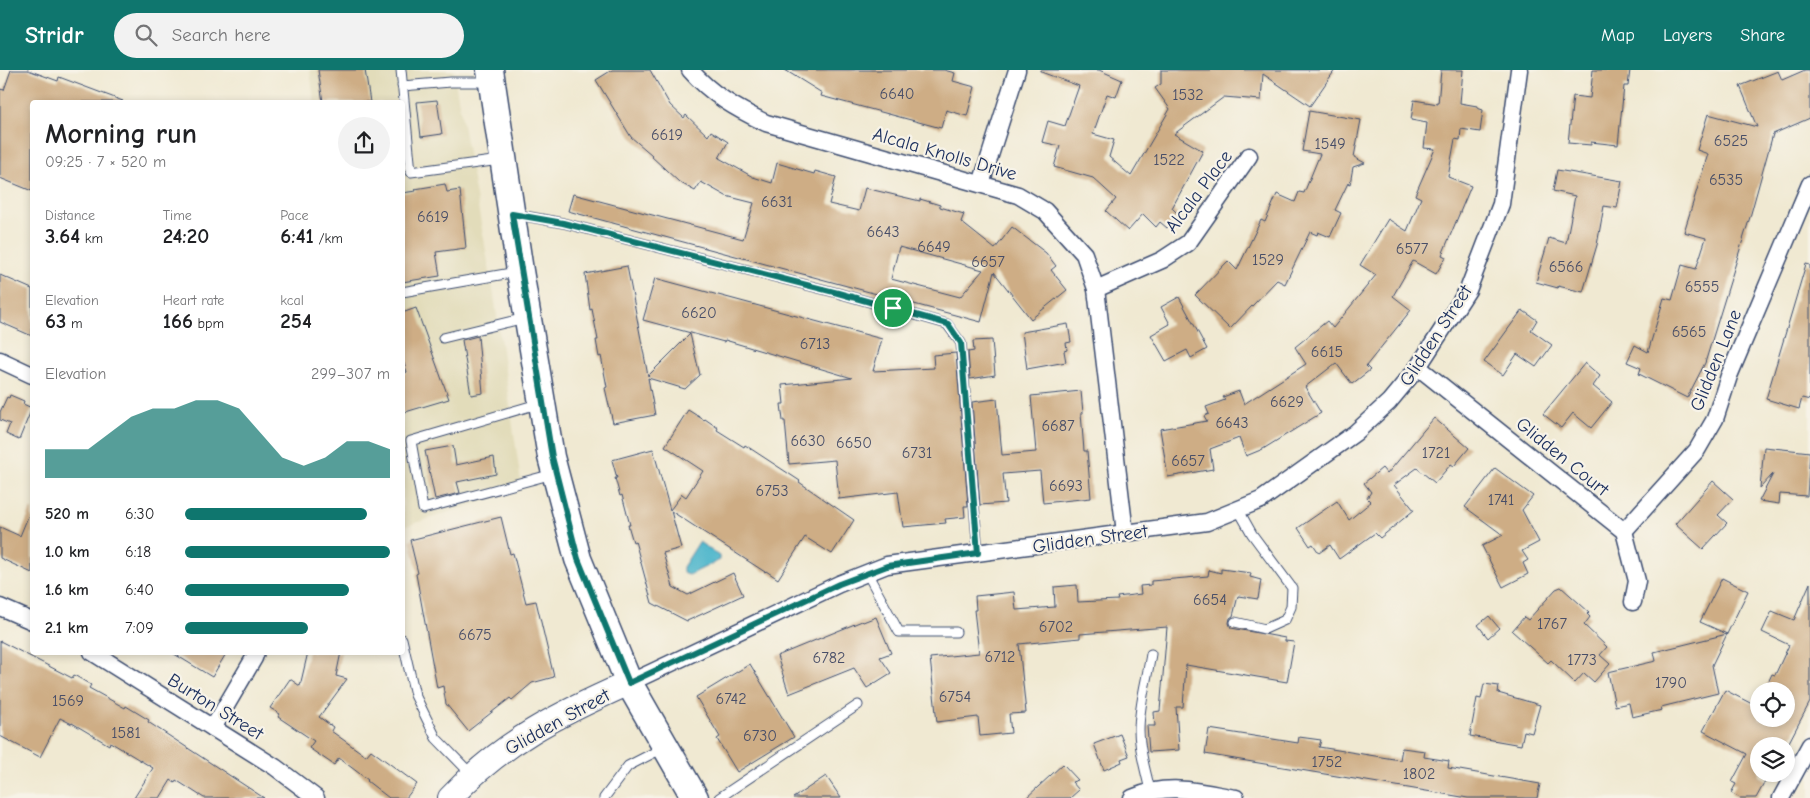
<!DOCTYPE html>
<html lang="en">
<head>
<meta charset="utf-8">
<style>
  body { margin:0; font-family:"Comic Neue",sans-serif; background:#f2f2f2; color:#202124; height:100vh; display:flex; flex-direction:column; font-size:19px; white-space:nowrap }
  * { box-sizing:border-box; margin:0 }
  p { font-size:16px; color:#757577 }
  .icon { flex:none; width:28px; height:28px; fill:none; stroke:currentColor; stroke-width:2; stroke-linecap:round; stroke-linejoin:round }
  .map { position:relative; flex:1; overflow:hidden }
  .drawer { position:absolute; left:30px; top:30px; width:375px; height:555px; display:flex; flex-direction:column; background:#fff; border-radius:5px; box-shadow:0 2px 8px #0003 }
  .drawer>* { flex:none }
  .tools { position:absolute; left:1750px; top:612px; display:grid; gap:10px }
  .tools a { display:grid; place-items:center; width:45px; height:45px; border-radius:50%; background:#fff; box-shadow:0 2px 8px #0003; font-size:25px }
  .pin { position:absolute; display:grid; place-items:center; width:42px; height:42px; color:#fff; margin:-21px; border:2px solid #fff; border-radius:50%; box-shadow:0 1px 5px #0007 }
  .round { display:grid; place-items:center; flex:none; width:52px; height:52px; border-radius:26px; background:#f2f2f2 }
  .overview { display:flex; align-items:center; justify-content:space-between; height:85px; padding:0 15px }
  h1 { font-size:28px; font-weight:800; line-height:38px }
  .stats { display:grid; grid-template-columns:repeat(3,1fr); gap:8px; height:85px; padding:5px 15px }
  .stats div { display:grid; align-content:center }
  .stats b { font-size:21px; font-weight:800 }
  .stats small { font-size:14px; font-weight:400 }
  .stats p { font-size:14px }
  .chart { height:140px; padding:10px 15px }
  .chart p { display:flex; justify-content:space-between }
  .chart svg { width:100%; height:90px; margin-top:5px; fill:#0f766e; opacity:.7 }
  ul { padding:0 15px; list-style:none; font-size:16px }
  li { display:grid; grid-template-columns:80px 60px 1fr; align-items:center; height:38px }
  li i { height:12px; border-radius:6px; background:#0f766e }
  header { display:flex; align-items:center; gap:30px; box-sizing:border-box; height:70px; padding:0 25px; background:#0f766e; color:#fff }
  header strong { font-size:24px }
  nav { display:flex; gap:28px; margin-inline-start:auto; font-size:18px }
  .search { width:350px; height:45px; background:#f2f2f2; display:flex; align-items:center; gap:12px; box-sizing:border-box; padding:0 18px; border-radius:28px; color:#757577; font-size:19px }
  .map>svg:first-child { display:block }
  .built { fill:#e2dcba }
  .water { fill:#4cb5cb; stroke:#347294 }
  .building { fill:#cead85; fill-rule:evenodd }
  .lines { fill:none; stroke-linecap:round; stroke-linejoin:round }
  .lane-casing { stroke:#3b4b6f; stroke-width:11 }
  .street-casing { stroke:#3b4b6f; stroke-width:19 }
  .secondary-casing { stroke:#3b4b6f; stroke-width:26 }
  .primary-casing { stroke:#3b4b6f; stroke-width:29 }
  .lane { stroke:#fff; stroke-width:9 }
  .street { stroke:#fff; stroke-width:16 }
  .secondary { stroke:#fff; stroke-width:24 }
  .primary { stroke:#fff; stroke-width:26 }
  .route-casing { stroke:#fff; stroke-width:10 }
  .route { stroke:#0f766e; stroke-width:6 }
  .labels { text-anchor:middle; stroke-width:4.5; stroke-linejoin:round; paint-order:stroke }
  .number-label { font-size:16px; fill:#484e68 }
  .street-label { font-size:19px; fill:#1b2f5e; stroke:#f7f3e8 }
</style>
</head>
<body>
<header>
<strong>Stridr</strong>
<div class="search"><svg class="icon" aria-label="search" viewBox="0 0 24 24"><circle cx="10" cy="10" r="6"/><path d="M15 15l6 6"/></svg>Search here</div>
<nav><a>Map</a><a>Layers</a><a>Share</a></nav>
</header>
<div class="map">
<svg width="1810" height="728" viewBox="0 0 1810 728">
  <rect width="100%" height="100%" fill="#f7f3e8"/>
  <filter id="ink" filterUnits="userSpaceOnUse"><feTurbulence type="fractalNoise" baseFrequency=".02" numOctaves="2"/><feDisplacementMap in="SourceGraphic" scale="10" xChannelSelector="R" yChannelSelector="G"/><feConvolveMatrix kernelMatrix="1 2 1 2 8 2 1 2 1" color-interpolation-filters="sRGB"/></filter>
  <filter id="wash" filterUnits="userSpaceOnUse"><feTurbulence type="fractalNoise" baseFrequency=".0096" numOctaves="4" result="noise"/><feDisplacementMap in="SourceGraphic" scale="20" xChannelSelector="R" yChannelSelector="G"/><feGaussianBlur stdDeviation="1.12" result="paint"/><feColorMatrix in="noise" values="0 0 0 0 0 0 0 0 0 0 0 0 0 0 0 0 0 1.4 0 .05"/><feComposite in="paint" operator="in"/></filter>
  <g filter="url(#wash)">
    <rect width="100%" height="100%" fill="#f0e9d2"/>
    <!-- built -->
    <path class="built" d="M310,0H453L494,225L522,419L403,457L402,32H314Z"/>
    <!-- water -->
    <path class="water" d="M699,472L720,486V490L689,505L683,502V497Z"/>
    <g id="blocks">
      <!-- building -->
      <g class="building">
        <path d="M11,0H28L58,11L59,7L123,31L122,32H32V121L0,108V19L4,20Z"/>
        <path d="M318,0H365L370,32H323Z"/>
        <path d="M612,0H650L670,35L684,48L686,45L708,66L711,61L728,72L719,88L753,107L772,113L777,93L814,104L815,101L836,107L829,134L859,141L865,118L920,131V129L940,135V137L964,144L961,152L995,179L1012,157L1046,183L1056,196L1051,200L1067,220L1031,249L994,202L981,252L568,141L573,124L743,169L754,133L726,126L701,112L695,121L679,112L651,86L652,85L631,67L596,10ZM899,177L983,200L960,227L891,209Z"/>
        <path d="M785,0H944L955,3L953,11L975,17L967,46L946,40L941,58L821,26L822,23Z"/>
        <path d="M1041,0H1099L1122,10L1116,27L1107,24L1093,64L1114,70L1109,87L1131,106L1170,39L1155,18L1161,14V0H1335L1310,36L1263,4L1261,30L1224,27L1174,64L1203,81L1172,138L1179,145L1167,158L1160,152L1156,157L1143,144L1128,161L1106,141L1116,129L1093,108L1054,97L1060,76L1042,72L1048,51L1065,56L1079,16L1041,2Z"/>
        <path d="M1441,0H1463L1460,33L1477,36V38L1483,40L1480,62L1461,59L1460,70L1455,69L1448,107L1471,116L1442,185L1446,187L1436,204L1413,191L1393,226L1411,240L1366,296L1370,300L1352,314L1336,293L1305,317L1321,343L1263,379L1246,386L1239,368L1210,379L1213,399L1168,407L1160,359L1207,351L1204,346L1209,344L1206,337L1225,330L1223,327L1239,321L1244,334L1306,294L1295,277L1327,251L1333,258L1376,205L1360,195L1388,149L1407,161L1421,128L1415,125L1435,79L1424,78L1427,53L1411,50L1414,30L1438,34Z"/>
        <path d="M1593,0H1630L1628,16H1624L1618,75L1591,72V75L1568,73L1573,26L1590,28Z"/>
        <path d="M1805,0H1810V48L1773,64L1750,147L1705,293L1687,328L1639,304L1641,298L1627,292L1635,275L1648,282L1664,228L1672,230L1682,195L1696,199L1706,168L1684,162L1708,84L1697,80L1708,44L1757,57L1740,16L1778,1L1782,10Z"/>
        <path d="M437,30L442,64L421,67L417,32Z"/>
        <path d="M1309,41L1361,50L1354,87L1365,93L1353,97L1350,114L1348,113L1335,140L1341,143L1330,167L1318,162L1317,165L1310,162L1285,214L1277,210L1230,259L1195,225L1228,191L1237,200L1261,150L1265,152L1277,124L1295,132L1299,122L1304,123L1320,84L1302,81Z"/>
        <path d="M1557,100L1622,111L1617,138L1604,136L1597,175L1583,222L1558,216V218L1536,212L1549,168L1566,173L1575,126L1553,121Z"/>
        <path d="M445,114L447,122L460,120L466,178L436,182L440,206L402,212V123L416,121L415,119Z"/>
        <path d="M1806,194L1810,195V330L1802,328L1799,339L1766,329Z"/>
        <path d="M627,196L648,306L690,264L700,305L685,319L648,308L655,345L613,353L605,318L607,317L601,286L599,287L596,270H598L592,239L590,240L585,204Z"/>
        <path d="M0,205L32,219V266L0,252Z"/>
        <path d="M655,208L882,269L873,301L934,298L933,285L956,283L968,436H964L965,447L945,449L946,453L903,457L898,422L839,429L835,390L789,394L785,351H783L781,334H784L782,315L852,308L725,270L724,272L643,250Z"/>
        <path d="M1179,227L1207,279L1191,288L1187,280L1166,291L1151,265L1170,254L1161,237Z"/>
        <path d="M416,238L449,329L402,343V304L407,302L402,288V243Z"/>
        <path d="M1522,240L1537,250L1531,260L1552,275L1536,297L1517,284L1503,305L1484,292Z"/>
        <path d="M1068,254L1071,272L1066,273L1067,280L1064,281L1066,292L1027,299L1022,262Z"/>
        <path d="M478,266L483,323L471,325L462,270Z"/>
        <path d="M992,270L995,305L970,309L968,282L974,281L973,271Z"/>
        <path d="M1585,293L1600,306L1593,316L1612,332L1591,358L1573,343L1561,358L1543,344Z"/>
        <path d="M1081,321L1083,343H1081L1084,381H1087L1091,428L1043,433L1040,401L1003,404L1006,433L980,435L972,332L997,329L1002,385L1036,382L1031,326Z"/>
        <path d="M10,325L24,331L23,334L32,338L19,370L6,364L10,354L0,350V342L7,327L9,328Z"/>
        <path d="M688,340L704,350L705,349L718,358L717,360L744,377L745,375L800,411L799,412L854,450L832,484L805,467L778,509L766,501L765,502L671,441L681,478L663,483L673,517L688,525L733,503L743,525L687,551L652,533L635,471L633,472L628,455H630L622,425L620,426L615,408H617L612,390L653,379L670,440L682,424L686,427L703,401L665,376Z"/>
        <path d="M1434,348L1469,378L1454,396L1451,394L1435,413L1417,398L1394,415L1414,440L1380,468L1375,463L1339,489L1330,475L1319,483L1313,474L1310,476L1298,458L1337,431L1349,450L1371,432L1367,428L1371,422L1364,413L1382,398L1387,404Z"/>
        <path d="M453,376L456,395L494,387L496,404L457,412L460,423L435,429L425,381Z"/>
        <path d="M1764,377L1810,382L1807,426L1780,424L1779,434L1759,431L1773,404L1760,418Z"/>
        <path d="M1495,398L1533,426L1522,440L1539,472L1522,481L1528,490L1523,493L1528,504L1503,517L1482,476L1503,465L1465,437Z"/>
        <path d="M1713,411L1733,429L1718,445L1727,453L1703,479L1675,454Z"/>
        <path d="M32,437V503L0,488V457L20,466Z"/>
        <path d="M501,447L510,484L513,483L526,533L536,531L554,607L532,613L512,630L510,628L468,661L446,634L443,616L437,618L416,504L418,503L410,470Z"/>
        <path d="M1221,499L1251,503L1250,507L1261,510L1258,529L1238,526L1233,546L1230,548L1229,553L1231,558L1285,568V571L1294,572L1287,612L1186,595L1183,637H1176L1179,680L1149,682L1147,656H1155L1154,642L1160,641L1167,557L1080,564V568L1019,574L1026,643L1009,644L1011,663L980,666L978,647L937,652L930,588L979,583L974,540H976L975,526L1014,522L1016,540L1055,537L1054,517L1077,515L1078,532L1118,530L1117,527L1141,524L1140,516L1151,515V511L1208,506L1209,500L1221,503Z"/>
        <path d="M1722,508L1748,521L1727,564L1700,552Z"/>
        <path d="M1810,513V632L1787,676H1759V706L1766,710L1756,728H1740L1731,723L1736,714L1732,712L1747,684L1703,661L1725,620L1756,636L1759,631V649H1786V621H1764L1772,604L1775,605L1789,575L1762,562L1772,541L1794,550Z"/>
        <path d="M1561,517L1589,542L1587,544L1590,547L1584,555L1607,577L1600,585L1610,594L1594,612L1584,603L1575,613L1551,590L1548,593L1512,561L1524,547L1528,550L1556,519Z"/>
        <path d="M1489,546L1499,558L1488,568L1478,555Z"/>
        <path d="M876,547L891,583L880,587L891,603L867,618L854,598L789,624L777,586L862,551L863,552Z"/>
        <path d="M1727,564L1712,595L1718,623L1661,637L1662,640L1632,647L1629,633L1615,636L1608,602L1656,591L1654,582Z"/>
        <path d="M0,571L72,608L74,605L91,615L89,618L125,638L126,636L149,650L148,652L264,728H204L176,710L175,713L171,710L160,728H134L153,698L110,672L109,675L72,653V654L60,648L40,687L0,666Z"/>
        <path d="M171,582H227L212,607Z"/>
        <path d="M308,582H341L336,606L347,609L319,647L333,657L331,661L366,686L371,680L417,714L406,728H389L367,711L368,710L339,688L334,695L309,678L314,671L278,647L280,644L270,638L290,609L300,616Z"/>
        <path d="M750,594L794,667L737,702L717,669L720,667L696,627Z"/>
        <path d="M1484,614L1499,616L1498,623L1540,635L1532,663L1524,661L1521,675L1470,666L1477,628L1481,629Z"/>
        <path d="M1209,659L1298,673L1299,667L1321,670L1319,677L1400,690L1402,678L1425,681L1424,687L1449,691L1448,698L1540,714L1537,728H1468L1211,685L1205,684Z"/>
        <path d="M1120,664L1129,686L1121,689L1122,692L1104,700L1094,674Z"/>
        <path d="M1063,694L1078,710L1072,712L1079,720L1070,728H1026Z"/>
        <path d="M826,706L841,728H793Z"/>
      </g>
    </g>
  </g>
  <g filter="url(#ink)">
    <use href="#blocks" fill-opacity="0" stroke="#3b4b6f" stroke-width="1"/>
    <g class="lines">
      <!-- lane casing -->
      <g class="lane-casing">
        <g id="lane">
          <path d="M401,0L411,102L500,90"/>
          <path d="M402,16L451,12H489"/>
          <path d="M514,144L563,153L838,223L947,254L961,273L978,483"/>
          <path d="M402,222L517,202"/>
          <path d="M443,268L525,248"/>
          <path d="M541,333L411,371L423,439L553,404"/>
          <path d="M867,503L899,562H956"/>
          <path d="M1235,552L1265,559L1285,550L1291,537L1292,518L1252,464L1238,439"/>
          <path d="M402,569L415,625L436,668L472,705"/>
          <path d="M1150,721C1146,701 1139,681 1139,660C1139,635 1147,609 1151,584"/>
          <path d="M604,728L628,696L663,678"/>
          <path d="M719,728L858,635"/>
        </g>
      </g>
      <!-- street casing -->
      <g class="street-casing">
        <g id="street">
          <path d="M690,0C712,25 735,38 766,53L1018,125L1045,141L1084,184L1096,219L1125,463"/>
          <path d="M981,114L1017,0"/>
          <path d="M1096,219L1162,190L1188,173L1249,86"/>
          <path d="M0,290L32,305"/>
          <path d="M1418,297L1624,461L1637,511L1633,532"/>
          <path d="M1624,461L1697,380L1715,349L1729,306L1810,114"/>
          <path d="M0,537L32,551"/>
          <path d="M92,582L275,697L316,728"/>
          <path d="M629,613L839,514L887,495L1207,452L1261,430L1355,363L1389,332L1418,297L1468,220L1501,134L1519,0"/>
          <path d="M213,658L254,588L256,582"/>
          <path d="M1132,728C1169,712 1198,722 1236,728"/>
          <path d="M1781,728L1810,675"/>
        </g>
      </g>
      <!-- secondary casing -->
      <g class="secondary-casing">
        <path id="secondary" d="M450,728C503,671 559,644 629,613"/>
      </g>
      <!-- primary casing -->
      <g class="primary-casing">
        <path id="primary" d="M490,0L520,201L551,387L578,489L629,613L695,728"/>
      </g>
      <!-- lane -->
      <use href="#lane" class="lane"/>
      <!-- street -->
      <use href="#street" class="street"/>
      <!-- secondary -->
      <use href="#secondary" class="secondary"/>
      <!-- primary -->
      <use href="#primary" class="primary"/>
    </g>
  </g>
  <g class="lines" filter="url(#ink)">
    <!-- route casing -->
    <g class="route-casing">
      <path id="route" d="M512,144L563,153L838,223L948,254L961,273L978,483L887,496L839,514L629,613L578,489L552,387Z"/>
    </g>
    <!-- route -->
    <use href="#route" class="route"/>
  </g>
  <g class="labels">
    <!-- number labels -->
    <g class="number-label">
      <text x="897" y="29">6640</text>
      <text x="1188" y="30">1532</text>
      <text x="667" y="70">6619</text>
      <text x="1731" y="76">6525</text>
      <text x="1330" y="79">1549</text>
      <text x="1169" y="95">1522</text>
      <text x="1726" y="115">6535</text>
      <text x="777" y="137">6631</text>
      <text x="433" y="152">6619</text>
      <text x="883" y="167">6643</text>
      <text x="934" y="182">6649</text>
      <text x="1412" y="184">6577</text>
      <text x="1268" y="195">1529</text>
      <text x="988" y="197">6657</text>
      <text x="1566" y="202">6566</text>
      <text x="1702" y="222">6555</text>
      <text x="699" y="248">6620</text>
      <text x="1689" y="267">6565</text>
      <text x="815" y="279">6713</text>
      <text x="1327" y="287">6615</text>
      <text x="1287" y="337">6629</text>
      <text x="1232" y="358">6643</text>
      <text x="1058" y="361">6687</text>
      <text x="808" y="376">6630</text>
      <text x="854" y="378">6650</text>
      <text x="917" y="388">6731</text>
      <text x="1436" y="388">1721</text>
      <text x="1188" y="396">6657</text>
      <text x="1066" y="421">6693</text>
      <text x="772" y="426">6753</text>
      <text x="1501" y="435">1741</text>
      <text x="1210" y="535">6654</text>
      <text x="1552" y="559">1767</text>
      <text x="1056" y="562">6702</text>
      <text x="475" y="570">6675</text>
      <text x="1000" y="592">6712</text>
      <text x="829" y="593">6782</text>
      <text x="1582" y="595">1773</text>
      <text x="1671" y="618">1790</text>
      <text x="955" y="632">6754</text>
      <text x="731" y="634">6742</text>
      <text x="68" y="636">1569</text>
      <text x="126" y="668">1581</text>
      <text x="760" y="671">6730</text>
      <text x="1327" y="697">1752</text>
      <text x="1419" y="709">1802</text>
    </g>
    <!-- street labels -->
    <g class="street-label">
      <text transform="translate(945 83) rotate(16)" y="7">Alcala Knolls Drive</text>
      <text transform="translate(1198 121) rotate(-53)" y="7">Alcala Place</text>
      <text transform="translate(1435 265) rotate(-57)" y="7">Glidden Street</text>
      <text transform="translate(1715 290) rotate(-68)" y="7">Glidden Lane</text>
      <text transform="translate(1563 386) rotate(39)" y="7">Glidden Court</text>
      <text transform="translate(1090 468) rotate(-8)" y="7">Glidden Street</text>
      <text transform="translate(216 636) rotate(32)" y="7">Burton Street</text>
      <text transform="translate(557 651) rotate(-29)" y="7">Glidden Street</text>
    </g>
  </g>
</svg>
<div class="tools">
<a><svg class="icon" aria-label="locate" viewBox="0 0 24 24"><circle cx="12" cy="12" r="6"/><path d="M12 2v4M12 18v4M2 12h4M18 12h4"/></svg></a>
<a><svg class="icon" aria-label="layers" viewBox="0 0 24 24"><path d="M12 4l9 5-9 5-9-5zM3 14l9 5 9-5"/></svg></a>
</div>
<div class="pin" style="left:893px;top:238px;background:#1e9e55"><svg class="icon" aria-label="arrive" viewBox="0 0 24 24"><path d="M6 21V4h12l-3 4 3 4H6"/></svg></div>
<section class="drawer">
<div class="overview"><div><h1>Morning run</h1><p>09:25 · 7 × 520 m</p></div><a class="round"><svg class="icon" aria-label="share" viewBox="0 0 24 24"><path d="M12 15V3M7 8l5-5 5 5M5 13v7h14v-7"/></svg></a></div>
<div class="stats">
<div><p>Distance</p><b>3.64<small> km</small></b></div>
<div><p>Time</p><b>24:20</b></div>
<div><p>Pace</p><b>6:41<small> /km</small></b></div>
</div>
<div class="stats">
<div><p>Elevation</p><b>63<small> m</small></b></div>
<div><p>Heart rate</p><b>166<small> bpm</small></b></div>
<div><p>kcal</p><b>254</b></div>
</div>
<div class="chart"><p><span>Elevation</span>299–307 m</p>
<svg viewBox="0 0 160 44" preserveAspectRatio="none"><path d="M0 44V30L10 30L20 30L30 22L40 14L50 10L60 10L70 6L80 6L90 10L100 22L110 34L120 38L130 34L140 26L150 26L160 30V44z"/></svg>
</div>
<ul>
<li><b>520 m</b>6:30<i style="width:89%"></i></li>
<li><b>1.0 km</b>6:18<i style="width:100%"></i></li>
<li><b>1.6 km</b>6:40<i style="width:80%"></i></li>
<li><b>2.1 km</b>7:09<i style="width:60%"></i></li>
</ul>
</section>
</div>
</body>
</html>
